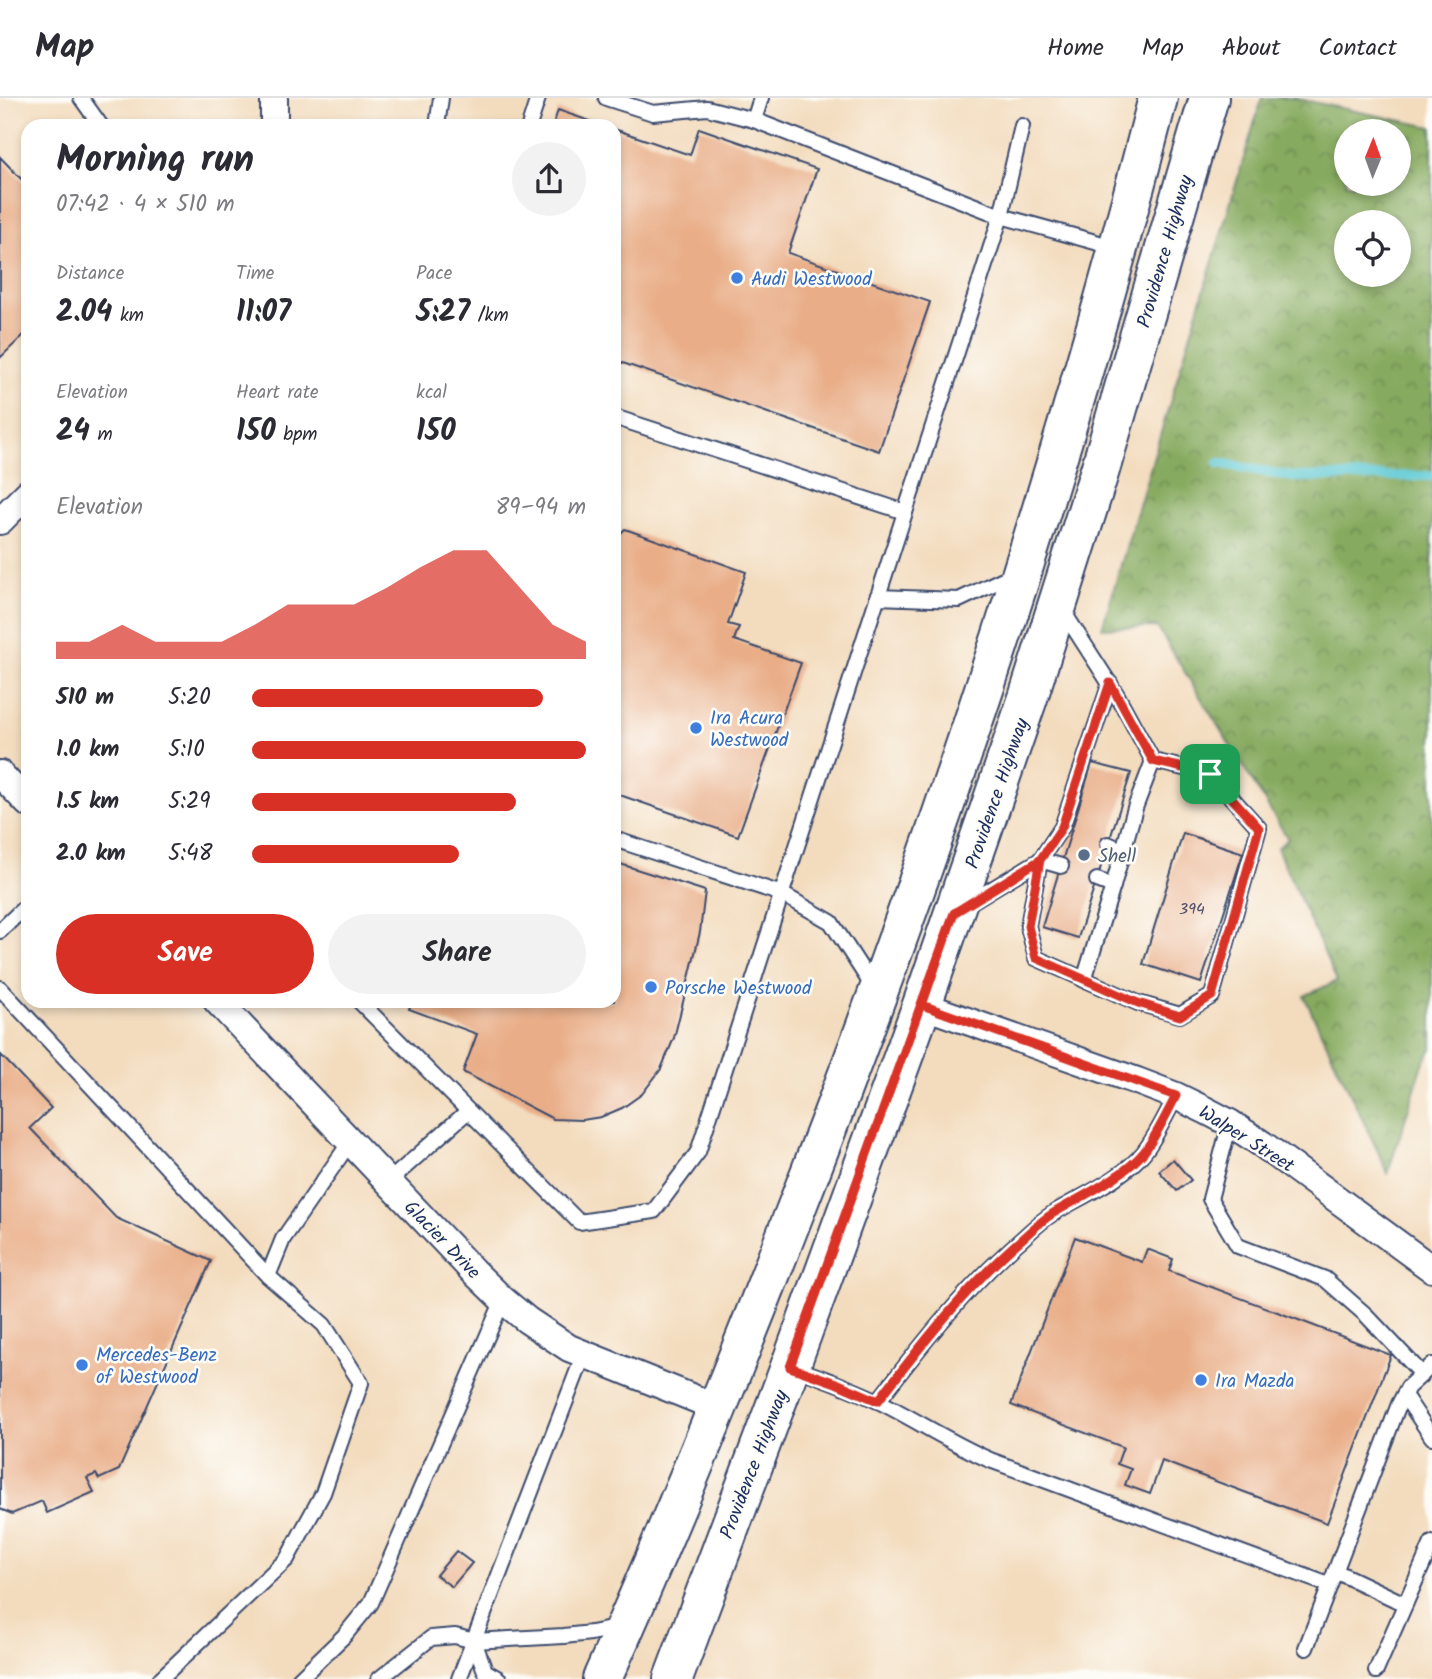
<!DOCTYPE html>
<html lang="en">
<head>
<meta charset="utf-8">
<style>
  body { margin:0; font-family:Kalam,sans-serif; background:#f2f2f3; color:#2b2b33; height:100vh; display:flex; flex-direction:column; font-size:26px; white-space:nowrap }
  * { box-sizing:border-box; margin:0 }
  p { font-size:23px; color:#7c7c81 }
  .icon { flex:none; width:38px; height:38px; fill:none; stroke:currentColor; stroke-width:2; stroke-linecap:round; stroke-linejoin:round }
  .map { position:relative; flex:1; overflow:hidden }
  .drawer { position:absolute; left:21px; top:21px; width:600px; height:889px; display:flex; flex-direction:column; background:#fff; border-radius:21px; box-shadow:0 4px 10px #0003 }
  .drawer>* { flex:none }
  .needle { width:46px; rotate:1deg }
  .tools { position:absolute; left:1334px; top:21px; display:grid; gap:14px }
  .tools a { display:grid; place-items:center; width:77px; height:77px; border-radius:50%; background:#fff; box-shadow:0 4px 10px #0003; font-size:35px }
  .pin { position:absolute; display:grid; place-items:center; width:60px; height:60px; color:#fff; margin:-30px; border-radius:14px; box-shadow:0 4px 10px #0006 }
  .round { display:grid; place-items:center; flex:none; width:74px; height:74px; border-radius:37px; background:#f2f2f3 }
  .summary { display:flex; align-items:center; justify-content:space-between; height:119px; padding:0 35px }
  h1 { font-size:38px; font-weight:700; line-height:52px }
  .stats { display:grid; grid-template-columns:repeat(3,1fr); gap:10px; height:119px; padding:7px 35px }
  .stats div { display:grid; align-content:center }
  .stats b { font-size:30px; font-weight:700 }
  .stats small { font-size:19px; font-weight:400 }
  .stats p { font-size:19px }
  .chart { height:196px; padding:14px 35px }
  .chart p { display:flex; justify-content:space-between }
  .chart svg { width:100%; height:126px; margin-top:7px; fill:#d93025; opacity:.7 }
  .action { display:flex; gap:14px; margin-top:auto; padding:14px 35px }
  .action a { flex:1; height:80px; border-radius:42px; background:#d93025; color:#fff; font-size:28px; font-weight:700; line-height:80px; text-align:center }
  .action a+a { background:#f2f2f3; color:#2b2b33 }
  ul { padding:0 35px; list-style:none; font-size:23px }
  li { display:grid; grid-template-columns:112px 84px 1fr; align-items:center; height:52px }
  li i { height:18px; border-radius:9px; background:#d93025 }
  header { display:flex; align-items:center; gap:42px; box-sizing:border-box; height:98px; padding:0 35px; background:#fff; border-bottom:2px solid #e1e1e2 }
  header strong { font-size:33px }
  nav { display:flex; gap:38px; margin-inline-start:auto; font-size:24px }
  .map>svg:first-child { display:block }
  .forest { fill:url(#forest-crowns); stroke:#506c5e; stroke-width:2; fill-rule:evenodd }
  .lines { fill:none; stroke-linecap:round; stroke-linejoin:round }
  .stream { stroke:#5dc9d4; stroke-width:10 }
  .building { fill:#e9ad87 }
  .lane-casing { stroke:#3b496c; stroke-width:18 }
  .street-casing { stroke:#3b496c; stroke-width:30 }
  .primary-casing { stroke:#3b496c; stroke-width:42 }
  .lane { stroke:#fff; stroke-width:14 }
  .street { stroke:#fff; stroke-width:26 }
  .primary { stroke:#fff; stroke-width:38 }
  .route-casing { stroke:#fff; stroke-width:14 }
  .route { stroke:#d93025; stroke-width:9 }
  .shop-dot { fill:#3f7fe0; stroke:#fdfcf7; stroke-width:2.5 }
  .service-dot { fill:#5c6f8a; stroke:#fdfcf7; stroke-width:2.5 }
  .labels { text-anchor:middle; stroke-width:5; stroke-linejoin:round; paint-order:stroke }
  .number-label { font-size:16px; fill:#4e4e68 }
  .street-label { font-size:19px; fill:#1b2f5e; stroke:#fdfcf7 }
  .shop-label { font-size:19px; fill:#366cbe; stroke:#fdfcf7; text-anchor:start }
  .service-label { font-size:19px; fill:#4e5e75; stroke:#fdfcf7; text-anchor:start }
</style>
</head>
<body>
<header>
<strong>Map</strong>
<nav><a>Home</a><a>Map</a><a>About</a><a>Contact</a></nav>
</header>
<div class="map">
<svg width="1432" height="1581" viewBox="0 0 1432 1581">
  <defs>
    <pattern id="forest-crowns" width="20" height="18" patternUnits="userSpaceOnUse" patternTransform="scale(1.75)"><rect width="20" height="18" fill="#86aa5f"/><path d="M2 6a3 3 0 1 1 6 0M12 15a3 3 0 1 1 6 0" fill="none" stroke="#6d8b52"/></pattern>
  </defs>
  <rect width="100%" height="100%" fill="#fdfcf7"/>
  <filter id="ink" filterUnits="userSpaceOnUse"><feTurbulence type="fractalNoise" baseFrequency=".0143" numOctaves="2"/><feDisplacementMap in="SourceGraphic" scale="14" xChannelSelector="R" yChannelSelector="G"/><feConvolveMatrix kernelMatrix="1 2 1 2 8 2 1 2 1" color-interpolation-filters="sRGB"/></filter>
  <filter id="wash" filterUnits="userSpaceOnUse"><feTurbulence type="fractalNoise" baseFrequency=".00686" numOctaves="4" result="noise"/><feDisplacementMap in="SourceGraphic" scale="28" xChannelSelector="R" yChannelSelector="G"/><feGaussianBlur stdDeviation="1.57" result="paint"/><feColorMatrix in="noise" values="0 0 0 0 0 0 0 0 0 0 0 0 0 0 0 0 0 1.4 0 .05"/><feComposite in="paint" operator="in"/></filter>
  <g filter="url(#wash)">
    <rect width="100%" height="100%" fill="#f3dcbe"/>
    <!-- forest -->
    <path class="forest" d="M1262,0H1294L1432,29V951L1423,966L1388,1075L1304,898L1337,883L1277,750L1288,741L1157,529L1102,530ZM1346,33H1398V86H1346ZM1346,124H1398V177H1346Z"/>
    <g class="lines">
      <!-- stream -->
      <path class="stream" d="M1219,365L1294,379L1432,378"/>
    </g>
    <g id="blocks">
      <!-- building -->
      <g class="building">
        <path d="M558,12L604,28H553Z"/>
        <path d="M699,30L817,71L788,155L930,204L879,353L614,262V31L690,57Z"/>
        <path d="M0,59L28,88V233L0,260Z"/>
        <path d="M625,431L746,474L728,526L739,529L734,542L801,565L738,738L614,695V442Z"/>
        <path d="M1092,665L1131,675L1078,840L1042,829Z"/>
        <path d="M1183,735L1243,755L1201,885L1143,866Z"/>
        <path d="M614,764L705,793L700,834L690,876L674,940L661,971L642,996L622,1010L601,1019L582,1022L553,1021L463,974L477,936L409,911L412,903H614Z"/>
        <path d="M0,956L51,1010L30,1030L116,1120L211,1163L119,1372L99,1381L96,1376L87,1380L94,1394L47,1415L42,1403L12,1416L0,1411Z"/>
        <path d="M1173,1061L1191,1082L1177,1093L1159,1073Z"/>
        <path d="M1075,1139L1142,1164L1147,1151L1173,1161L1169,1173L1391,1257L1327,1425L1162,1363L1150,1396L1125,1387L1131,1371L1117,1366L1123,1349L1011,1307Z"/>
        <path d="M456,1453L472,1465L452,1489L436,1477Z"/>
      </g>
    </g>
  </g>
  <g filter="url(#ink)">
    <use href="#blocks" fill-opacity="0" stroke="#3b496c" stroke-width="2"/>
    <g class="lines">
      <!-- lane casing -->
      <g class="lane-casing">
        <g id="lane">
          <path d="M81,0L101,28"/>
          <path d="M606,0L653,15L707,10L754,22L1001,118L1117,150"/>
          <path d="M754,22L761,0"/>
          <path d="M437,28L441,0"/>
          <path d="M529,28L538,0"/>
          <path d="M614,319L905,414"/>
          <path d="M877,499L959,502L1016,475"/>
          <path d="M1061,510L1117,597L1153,663L1135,710L1113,788L1084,882"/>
          <path d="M1110,585L1062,729L1040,762L1028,828L1036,860L1138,905L1180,917L1212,898L1259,730L1210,676L1153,663"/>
          <path d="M614,741L782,796L831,824L875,892"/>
          <path d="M1108,746L1124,753"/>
          <path d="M1097,782L1113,788"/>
          <path d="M964,808L1040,762L1061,768"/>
          <path d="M0,833L28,806"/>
          <path d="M0,890L268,1178L324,1227L361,1285L323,1395L287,1461L160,1581"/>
          <path d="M359,903L579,1124L654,1113L698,1054L1001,118L1022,28"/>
          <path d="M1230,1025L1210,1101L1238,1148L1325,1181L1366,1217L1421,1275"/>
          <path d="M388,1084L468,1013"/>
          <path d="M268,1178L283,1141L350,1044"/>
          <path d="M791,1269C821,1279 850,1290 878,1303C916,1322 951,1345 990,1362L1329,1487"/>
          <path d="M1404,1297L1432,1339"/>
          <path d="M878,1303C922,1246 968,1187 1023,1140C1032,1132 1041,1123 1052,1116C1081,1098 1123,1081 1144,1054C1157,1037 1166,1017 1176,998"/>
          <path d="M1335,1473L1405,1506"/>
          <path d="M474,1543L485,1573L499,1581"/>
          <path d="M1306,1550L1399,1306L1408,1289L1432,1267"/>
          <path d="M1376,1573L1432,1445"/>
          <path d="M299,1581L344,1538L371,1505L503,1202"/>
          <path d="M379,1581L431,1540L455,1538L474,1543L564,1538L591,1535L621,1529"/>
          <path d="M459,1581L584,1256"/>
        </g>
      </g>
      <!-- street casing -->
      <g class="street-casing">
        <g id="street">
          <path d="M274,28V0"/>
          <path d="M0,423L28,395"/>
          <path d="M0,676L28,705"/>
          <path d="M217,903L473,1173L503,1202L527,1222L569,1250L718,1310"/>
          <path d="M922,907L1137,983L1176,998L1205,1012L1230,1025L1262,1046L1432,1171"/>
        </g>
      </g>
      <!-- primary casing -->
      <g class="primary-casing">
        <g id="primary">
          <path d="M602,1581C669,1432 730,1281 789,1129C934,760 1060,384 1158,0"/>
          <path d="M673,1581L790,1269L922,907L1028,600L1100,372L1209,0"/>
        </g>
      </g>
      <!-- lane -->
      <use href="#lane" class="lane"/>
      <!-- street -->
      <use href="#street" class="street"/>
      <!-- primary -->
      <use href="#primary" class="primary"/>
    </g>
  </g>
  <g class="lines" filter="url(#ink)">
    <!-- route casing -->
    <g class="route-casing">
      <path id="route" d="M1210,676L1153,663L1110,585L1062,729L1040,762L954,815L790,1269L836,1285L878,1303C922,1246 968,1187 1023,1140C1032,1132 1041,1123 1052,1116C1080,1099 1124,1079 1144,1054C1157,1037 1166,1017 1176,998L922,907L954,815L1040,762L1028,828L1036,860L1138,905L1180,918L1212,898L1259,730L1210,676"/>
    </g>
    <!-- route -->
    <use href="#route" class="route"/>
  </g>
  <!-- markers -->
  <g class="shop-dot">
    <circle cx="737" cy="180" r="7"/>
    <circle cx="696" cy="630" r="7"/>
    <circle cx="651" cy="889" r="7"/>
    <circle cx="82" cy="1267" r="7"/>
    <circle cx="1201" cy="1282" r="7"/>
  </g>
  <circle class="service-dot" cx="1084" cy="757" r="7"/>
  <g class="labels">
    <!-- number labels -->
    <g class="number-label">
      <text x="1192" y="816">394</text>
    </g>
    <!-- street labels -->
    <g class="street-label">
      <text transform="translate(1164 153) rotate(-74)" y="7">Providence Highway</text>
      <text transform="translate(996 695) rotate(-71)" y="7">Providence Highway</text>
      <text transform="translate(1247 1040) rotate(32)" y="7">Walper Street</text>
      <text transform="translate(443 1141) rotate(46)" y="7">Glacier Drive</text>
      <text transform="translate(753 1366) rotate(-69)" y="7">Providence Highway</text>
    </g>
    <!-- shop labels -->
    <g class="shop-label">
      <text x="751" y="187">Audi Westwood</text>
      <text x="710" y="626">Ira Acura<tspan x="710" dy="22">Westwood</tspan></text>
      <text x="665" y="896">Porsche Westwood</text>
      <text x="96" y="1263">Mercedes-Benz<tspan x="96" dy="22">of Westwood</tspan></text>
      <text x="1215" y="1289">Ira Mazda</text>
    </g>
    <!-- service labels -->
    <g class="service-label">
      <text x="1098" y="764">Shell</text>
    </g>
  </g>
</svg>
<div class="tools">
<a><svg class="needle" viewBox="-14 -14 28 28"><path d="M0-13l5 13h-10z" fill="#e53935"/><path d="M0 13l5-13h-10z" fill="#7c7c81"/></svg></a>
<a><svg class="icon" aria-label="locate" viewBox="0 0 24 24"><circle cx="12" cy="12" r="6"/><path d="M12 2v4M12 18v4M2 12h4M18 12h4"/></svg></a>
</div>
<div class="pin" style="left:1210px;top:676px;background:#1e9e55"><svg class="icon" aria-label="arrive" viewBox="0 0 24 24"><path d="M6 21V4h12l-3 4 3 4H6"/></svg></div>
<section class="drawer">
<div class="summary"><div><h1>Morning run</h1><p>07:42 · 4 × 510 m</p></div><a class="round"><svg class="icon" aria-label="share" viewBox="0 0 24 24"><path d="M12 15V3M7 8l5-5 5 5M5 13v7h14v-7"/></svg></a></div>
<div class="stats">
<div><p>Distance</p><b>2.04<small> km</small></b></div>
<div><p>Time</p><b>11:07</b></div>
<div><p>Pace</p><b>5:27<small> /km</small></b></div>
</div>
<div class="stats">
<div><p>Elevation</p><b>24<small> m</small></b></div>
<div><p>Heart rate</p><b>150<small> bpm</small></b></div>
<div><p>kcal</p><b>150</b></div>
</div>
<div class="chart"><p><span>Elevation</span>89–94 m</p>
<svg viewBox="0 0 160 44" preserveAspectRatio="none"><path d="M0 44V38L10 38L20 32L30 38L40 38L50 38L60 32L70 25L80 25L90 25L100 19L110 12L120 6L130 6L140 19L150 32L160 38V44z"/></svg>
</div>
<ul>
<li><b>510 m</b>5:20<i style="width:87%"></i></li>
<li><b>1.0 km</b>5:10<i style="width:100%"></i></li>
<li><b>1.5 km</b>5:29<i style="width:79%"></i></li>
<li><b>2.0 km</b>5:48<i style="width:62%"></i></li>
</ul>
<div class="action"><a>Save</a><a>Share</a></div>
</section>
</div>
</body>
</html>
